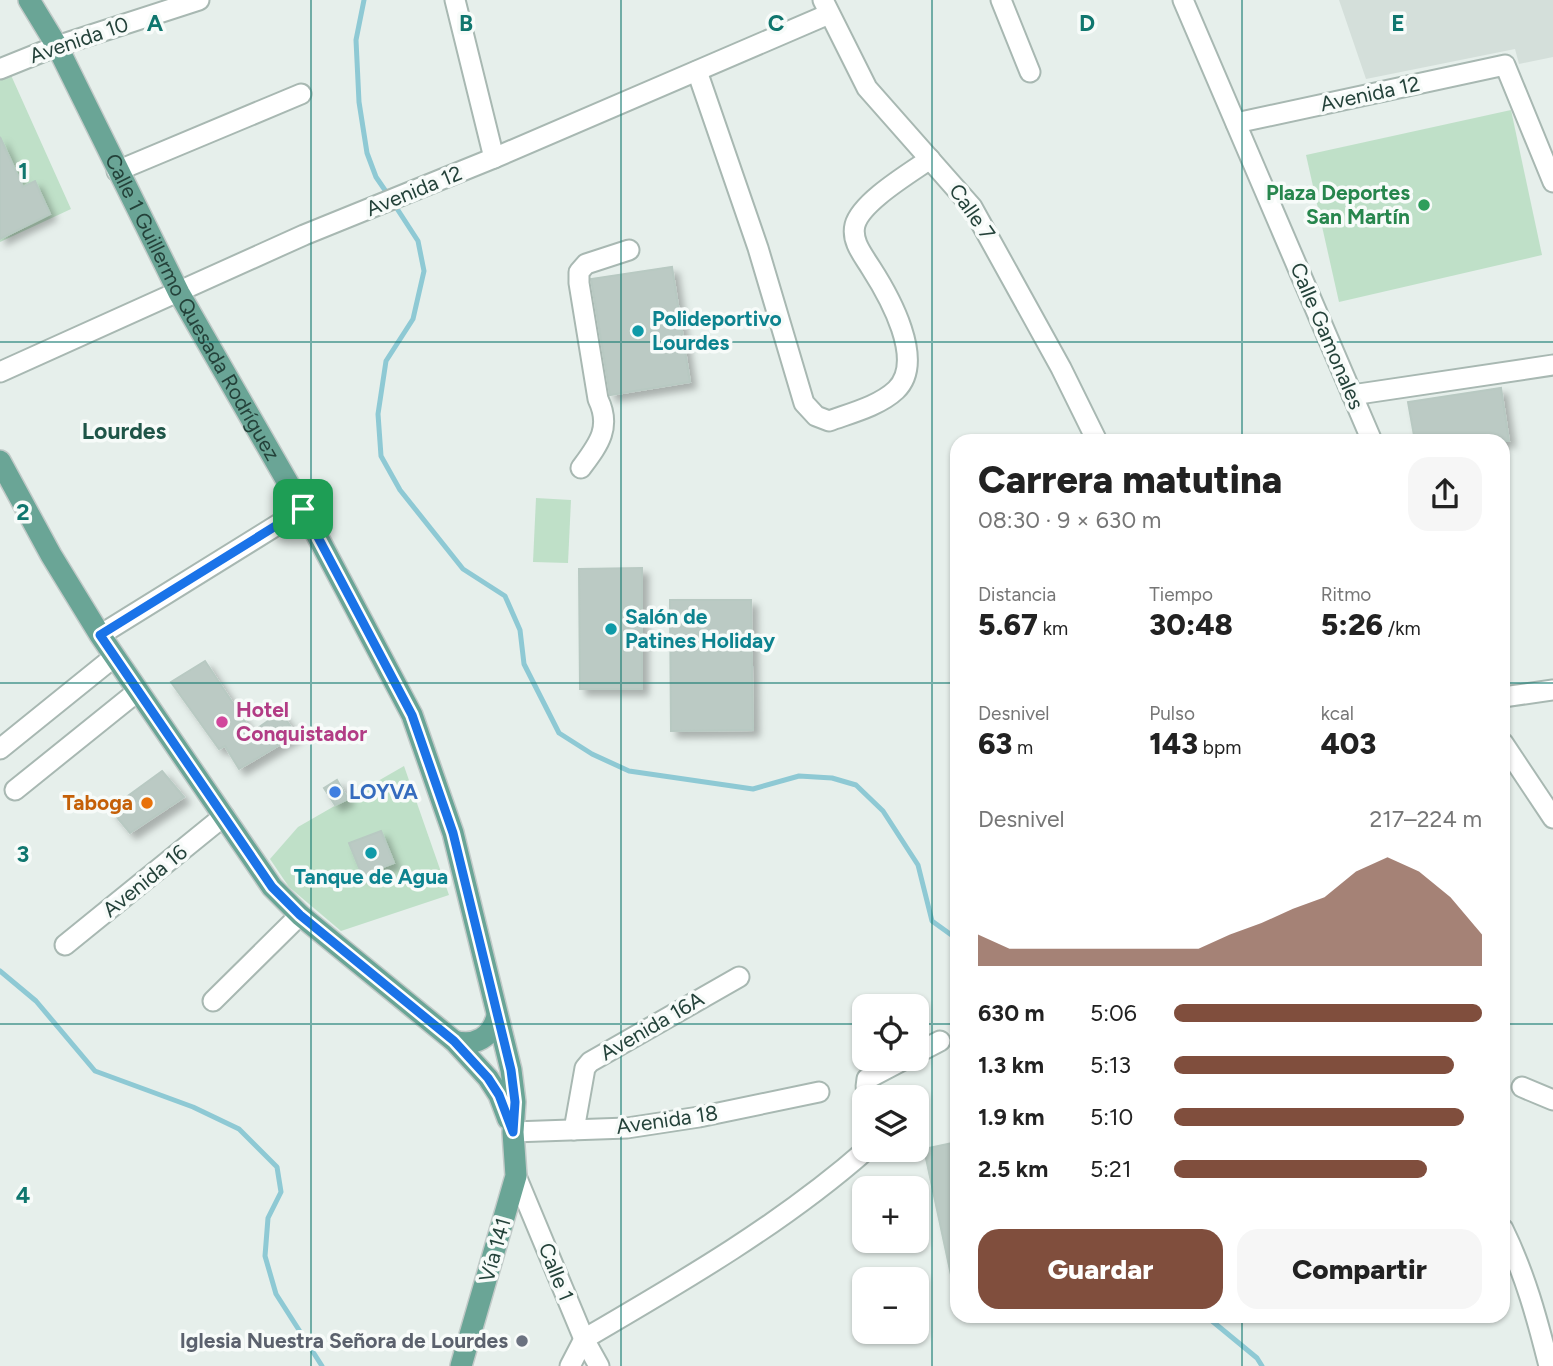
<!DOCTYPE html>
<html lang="es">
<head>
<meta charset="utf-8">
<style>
  body { margin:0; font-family:Figtree,sans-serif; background:#f6f6f6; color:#222; height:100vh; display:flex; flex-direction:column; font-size:26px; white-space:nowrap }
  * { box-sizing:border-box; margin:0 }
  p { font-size:23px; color:#767676 }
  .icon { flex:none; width:38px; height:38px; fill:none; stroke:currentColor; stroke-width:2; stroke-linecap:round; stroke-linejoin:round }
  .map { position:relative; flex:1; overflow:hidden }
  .side { position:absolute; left:950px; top:434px; width:560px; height:889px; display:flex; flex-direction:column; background:#fff; border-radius:21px; box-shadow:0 2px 5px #0004 }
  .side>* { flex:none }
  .tools { position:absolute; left:852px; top:994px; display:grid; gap:14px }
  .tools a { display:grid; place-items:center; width:77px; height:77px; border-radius:14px; background:#fff; box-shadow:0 2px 5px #0004; font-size:35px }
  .pin { position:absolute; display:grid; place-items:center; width:60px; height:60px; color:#fff; margin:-30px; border-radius:14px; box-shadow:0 4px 10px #0006 }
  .round { display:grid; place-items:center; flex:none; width:74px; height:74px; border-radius:21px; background:#f6f6f6 }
  .summary { display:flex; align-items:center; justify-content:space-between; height:119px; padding:0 28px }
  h1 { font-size:38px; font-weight:800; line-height:52px }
  .stats { display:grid; grid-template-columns:repeat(3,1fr); gap:10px; height:119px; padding:7px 28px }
  .stats div { display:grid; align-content:center }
  .stats b { font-size:30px; font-weight:800 }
  .stats small { font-size:19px; font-weight:400 }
  .stats p { font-size:19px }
  .chart { height:196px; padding:14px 28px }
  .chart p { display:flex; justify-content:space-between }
  .chart svg { width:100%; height:126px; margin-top:7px; fill:#804e3d; opacity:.7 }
  .cta { display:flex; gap:14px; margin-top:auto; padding:14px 28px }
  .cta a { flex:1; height:80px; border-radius:21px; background:#804e3d; color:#fff; font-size:28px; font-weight:800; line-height:80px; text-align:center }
  .cta a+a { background:#f6f6f6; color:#222 }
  ul { padding:0 28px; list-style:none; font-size:23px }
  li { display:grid; grid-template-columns:112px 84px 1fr; align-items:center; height:52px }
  li i { height:18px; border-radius:9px; background:#804e3d }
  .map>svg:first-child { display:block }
  .built { fill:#d4dfda }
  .green { fill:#bfe0c8; fill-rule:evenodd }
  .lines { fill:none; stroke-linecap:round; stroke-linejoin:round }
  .stream { stroke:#8ec9d4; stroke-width:5 }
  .building { fill:#bbcac4; stroke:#b8c9c2; stroke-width:2; filter:url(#shadow) }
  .minor-casing { stroke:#a8b8b2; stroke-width:23 }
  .major-casing { stroke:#c2cac8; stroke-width:24 }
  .minor { stroke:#fff; stroke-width:19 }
  .major { stroke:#6aa596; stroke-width:21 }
  .route-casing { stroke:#fff; stroke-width:14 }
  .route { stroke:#1a73e8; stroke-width:9 }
  .grid { fill:none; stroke:#0f766e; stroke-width:2; stroke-opacity:0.55 }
  .leisure-dot { fill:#2e9e5b; stroke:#f7fbf9; stroke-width:2.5 }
  .culture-dot { fill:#0f9aa8; stroke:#f7fbf9; stroke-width:2.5 }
  .hotel-dot { fill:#d1479c; stroke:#f7fbf9; stroke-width:2.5 }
  .shop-dot { fill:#3f7fe0; stroke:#f7fbf9; stroke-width:2.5 }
  .food-dot { fill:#e8710a; stroke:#f7fbf9; stroke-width:2.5 }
  .worship-dot { fill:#6b7280; stroke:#f7fbf9; stroke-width:2.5 }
  .labels { text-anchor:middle; stroke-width:7; stroke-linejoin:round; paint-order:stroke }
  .street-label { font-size:21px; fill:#24423a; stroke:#f7fbf9 }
  .leisure-label { font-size:21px; font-weight:bold; fill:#27864d; stroke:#f7fbf9; text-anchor:end }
  .culture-label { font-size:21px; font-weight:bold; fill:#0d838f; stroke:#f7fbf9; text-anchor:start }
  .hotel-label { font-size:21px; font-weight:bold; fill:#b23c85; stroke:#f7fbf9; text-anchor:start }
  .shop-label { font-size:21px; font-weight:bold; fill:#366cbe; stroke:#f7fbf9; text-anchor:start }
  .food-label { font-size:21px; font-weight:bold; fill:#c56008; stroke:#f7fbf9; text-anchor:end }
  .worship-label { font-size:21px; font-weight:bold; fill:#5b616d; stroke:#f7fbf9; text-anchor:end }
  .neighbourhood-label { font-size:23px; font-weight:bold; fill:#1f5548; stroke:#f7fbf9 }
  .grid-label { font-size:23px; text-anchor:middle; font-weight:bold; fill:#0f766e; stroke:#f7fbf9; stroke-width:7; stroke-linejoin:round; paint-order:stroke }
</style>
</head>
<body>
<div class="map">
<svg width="1553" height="1366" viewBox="0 0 1553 1366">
  <defs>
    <filter id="shadow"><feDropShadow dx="6" dy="6" stdDeviation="3.5" flood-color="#0004"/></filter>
  </defs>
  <rect width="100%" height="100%" fill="#e6efeb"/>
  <!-- built -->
  <path class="built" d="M1339,0H1553V57L1519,64L1515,49L1366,79Z"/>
  <!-- green -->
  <g class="green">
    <path d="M10,73L71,209L0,242V239L23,228L10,201L32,222L50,213L35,182L23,187L0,137V77Z"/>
    <path d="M1511,110L1542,255L1339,302L1306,155Z"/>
    <path d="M536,498L571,500L568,563L533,562Z"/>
    <path d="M404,766L449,895L341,931L289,887L270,859L298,827ZM381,831L393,862L362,875L350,843Z"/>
  </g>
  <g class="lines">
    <!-- stream -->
    <g class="stream">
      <path d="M364,0L356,40L359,102L367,153L376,177L389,196"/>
      <path d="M394,204L418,241L424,271L413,319L386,361L378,414L381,456L400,490L463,569L505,596L520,630L524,664L559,733L592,754L629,771L753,789L799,776L832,778L856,785L883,811L918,865L932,921L957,939"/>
      <path d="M0,971L36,1001L95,1071L193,1107L239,1129L277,1167L281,1192L268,1218L265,1256L276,1294L322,1366"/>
      <path d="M1206,1316L1257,1358L1262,1366"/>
    </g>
  </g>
  <!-- building -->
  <g class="building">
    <path d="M0,137L23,187L35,181L50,214L0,239Z"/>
    <path d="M672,267L690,382L610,395L591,279Z"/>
    <path d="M1501,388L1509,441H1415L1408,402Z"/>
    <path d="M642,568V689H580L579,569Z"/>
    <path d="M670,600H751L753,730L671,731Z"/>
    <path d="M205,661L252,732L281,712L296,735L239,769L225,746L219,749L171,682Z"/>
    <path d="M162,771L184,797L130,833L110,809Z"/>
    <path d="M337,780L348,799L335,805L324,788Z"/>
    <path d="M381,831L394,863L362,875L349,843Z"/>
    <path d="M957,1142V1274L951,1275L924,1149Z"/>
  </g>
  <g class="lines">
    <!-- minor casing -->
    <g class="minor-casing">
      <g id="minor">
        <path d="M455,0L494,158"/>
        <path d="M823,0L867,88L972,207L1061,368L1097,441"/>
        <path d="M1001,0L1030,72"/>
        <path d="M1183,0L1372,441"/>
        <path d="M0,69L57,46L199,0"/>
        <path d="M697,71L758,248L804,403L816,416L829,421C851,413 879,406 896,390C926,361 889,296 871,268C863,255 851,241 855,225C861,202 910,173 930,159"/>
        <path d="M1236,123L1505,65L1553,182"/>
        <path d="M117,171L301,94"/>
        <path d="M0,372L304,235L494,158L829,14"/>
        <path d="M1352,395L1553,365"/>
        <path d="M581,468C598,445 612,428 598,399L579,283V272L586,264L629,250"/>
        <path d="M100,635L303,509"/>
        <path d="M1503,697L1553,690"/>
        <path d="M1503,743L1553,818"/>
        <path d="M0,749L114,657"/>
        <path d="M15,790L138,691"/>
        <path d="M65,945L224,816"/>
        <path d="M213,1001L300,915"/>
        <path d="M917,1053L940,1041"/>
        <path d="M1522,1087L1553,1100"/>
        <path d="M873,1097L866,1087L867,1079L905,1059"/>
        <path d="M574,1130L585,1068L590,1062L739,977"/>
        <path d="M513,1132L627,1128L699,1117L819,1092"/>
        <path d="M516,1176L584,1339L599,1366"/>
        <path d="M1503,1229C1525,1274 1537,1318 1549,1366"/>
        <path d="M584,1339C680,1283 782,1224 866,1150"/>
        <path d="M570,1366L584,1339"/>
      </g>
    </g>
    <!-- major casing -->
    <g class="major-casing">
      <g id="major">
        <path id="s1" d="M29,0L57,46L179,293L303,509L412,715L453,833L511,1070L515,1102L513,1132L516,1176L461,1366"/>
        <path d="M0,461L51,555L100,635L272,887L300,915L454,1041L488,1078L499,1095L508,1119"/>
        <path d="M454,1041C475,1047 492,1037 497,1016"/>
      </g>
    </g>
    <!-- minor -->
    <use href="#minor" class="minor"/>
    <!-- major -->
    <use href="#major" class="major"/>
  </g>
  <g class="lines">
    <!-- route casing -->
    <g class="route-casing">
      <path id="route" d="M303,509L412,715L453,833L511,1070L515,1102L513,1132L499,1095L488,1078L454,1041L300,915L272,887L100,635Z"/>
    </g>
    <!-- route -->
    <use href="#route" class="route"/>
  </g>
  <!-- grid -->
  <path class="grid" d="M311,0V1366M621,0V1366M932,0V1366M1242,0V441M0,342H1553M0,683H957M1503,683H1553M0,1024H864M917,1024H957M1503,1024H1553M1242,1316V1366"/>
  <!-- markers -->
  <circle class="leisure-dot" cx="1424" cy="205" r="7"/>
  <g class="culture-dot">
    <circle cx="638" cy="331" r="7"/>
    <circle cx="611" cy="629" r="7"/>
    <circle cx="371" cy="853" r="7"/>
  </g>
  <circle class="hotel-dot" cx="222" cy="722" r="7"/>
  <circle class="shop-dot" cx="335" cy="792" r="7"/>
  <circle class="food-dot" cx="147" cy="803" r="7"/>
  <circle class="worship-dot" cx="522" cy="1341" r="7"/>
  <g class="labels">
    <!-- street labels -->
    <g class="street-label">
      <text transform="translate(79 40) rotate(-19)" y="7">Avenida 10</text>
      <text transform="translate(1370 94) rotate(-12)" y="7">Avenida 12</text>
      <text transform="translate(414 191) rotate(-22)" y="7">Avenida 12</text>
      <text transform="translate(972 212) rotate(55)" y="7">Calle 7</text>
      <text dy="7" stroke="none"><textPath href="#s1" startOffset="348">Calle 1 Guillermo Quesada Rodríguez</textPath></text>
      <text transform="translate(1327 336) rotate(67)" y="7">Calle Gamonales</text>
      <text transform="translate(145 881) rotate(-39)" y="7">Avenida 16</text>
      <text transform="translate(652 1026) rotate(-30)" y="7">Avenida 16A</text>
      <text transform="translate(667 1120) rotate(-8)" y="7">Avenida 18</text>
      <text transform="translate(495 1250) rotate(-74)" y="7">Vía 141</text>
      <text transform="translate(556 1272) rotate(68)" y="7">Calle 1</text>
    </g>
    <!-- leisure labels -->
    <g class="leisure-label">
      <text x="1410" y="200">Plaza Deportes<tspan x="1410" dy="24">San Martín</tspan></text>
    </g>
    <!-- culture labels -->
    <g class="culture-label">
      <text x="652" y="326">Polideportivo<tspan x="652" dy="24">Lourdes</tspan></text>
      <text x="625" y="624">Salón de<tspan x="625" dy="24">Patines Holiday</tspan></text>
      <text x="371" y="884" text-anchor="middle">Tanque de Agua</text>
    </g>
    <!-- hotel labels -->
    <g class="hotel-label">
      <text x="236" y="717">Hotel<tspan x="236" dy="24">Conquistador</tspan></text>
    </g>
    <!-- shop labels -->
    <g class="shop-label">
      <text x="349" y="799">LOYVA</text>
    </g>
    <!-- food labels -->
    <g class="food-label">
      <text x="133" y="810">Taboga</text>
    </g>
    <!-- worship labels -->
    <g class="worship-label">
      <text x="508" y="1348">Iglesia Nuestra Señora de Lourdes</text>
    </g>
    <!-- neighbourhood labels -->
    <g class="neighbourhood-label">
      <text x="124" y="439">Lourdes</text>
    </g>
  </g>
  <g class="grid-label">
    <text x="155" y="31">A</text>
    <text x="466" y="31">B</text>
    <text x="776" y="31">C</text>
    <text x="1087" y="31">D</text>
    <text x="1398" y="31">E</text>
    <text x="23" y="179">1</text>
    <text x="23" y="520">2</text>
    <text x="23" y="862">3</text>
    <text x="23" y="1203">4</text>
  </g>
</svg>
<div class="tools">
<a><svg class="icon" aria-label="locate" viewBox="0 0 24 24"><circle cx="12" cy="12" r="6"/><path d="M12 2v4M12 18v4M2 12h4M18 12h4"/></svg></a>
<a><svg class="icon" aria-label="layers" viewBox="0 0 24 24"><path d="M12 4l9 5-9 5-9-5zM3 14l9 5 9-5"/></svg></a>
<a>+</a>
<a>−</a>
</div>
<div class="pin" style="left:303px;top:509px;background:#1e9e55"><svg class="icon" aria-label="arrive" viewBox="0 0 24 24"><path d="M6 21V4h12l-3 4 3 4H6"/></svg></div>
<section class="side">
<div class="summary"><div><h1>Carrera matutina</h1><p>08:30 · 9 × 630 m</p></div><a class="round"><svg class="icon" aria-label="share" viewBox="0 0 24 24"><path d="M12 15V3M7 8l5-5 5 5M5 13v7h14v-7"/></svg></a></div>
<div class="stats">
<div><p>Distancia</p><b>5.67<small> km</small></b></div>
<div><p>Tiempo</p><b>30:48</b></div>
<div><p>Ritmo</p><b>5:26<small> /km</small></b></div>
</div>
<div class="stats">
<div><p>Desnivel</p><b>63<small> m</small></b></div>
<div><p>Pulso</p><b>143<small> bpm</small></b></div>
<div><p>kcal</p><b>403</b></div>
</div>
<div class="chart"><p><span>Desnivel</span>217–224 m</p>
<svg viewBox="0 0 160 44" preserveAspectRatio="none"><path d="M0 44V33L10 38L20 38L30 38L40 38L50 38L60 38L70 38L80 33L90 29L100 24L110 20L120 11L130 6L140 11L150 20L160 33V44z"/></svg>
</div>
<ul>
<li><b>630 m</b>5:06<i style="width:100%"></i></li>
<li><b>1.3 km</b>5:13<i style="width:91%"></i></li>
<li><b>1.9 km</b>5:10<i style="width:94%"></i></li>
<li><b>2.5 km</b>5:21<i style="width:82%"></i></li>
</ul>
<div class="cta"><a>Guardar</a><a>Compartir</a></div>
</section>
</div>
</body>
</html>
